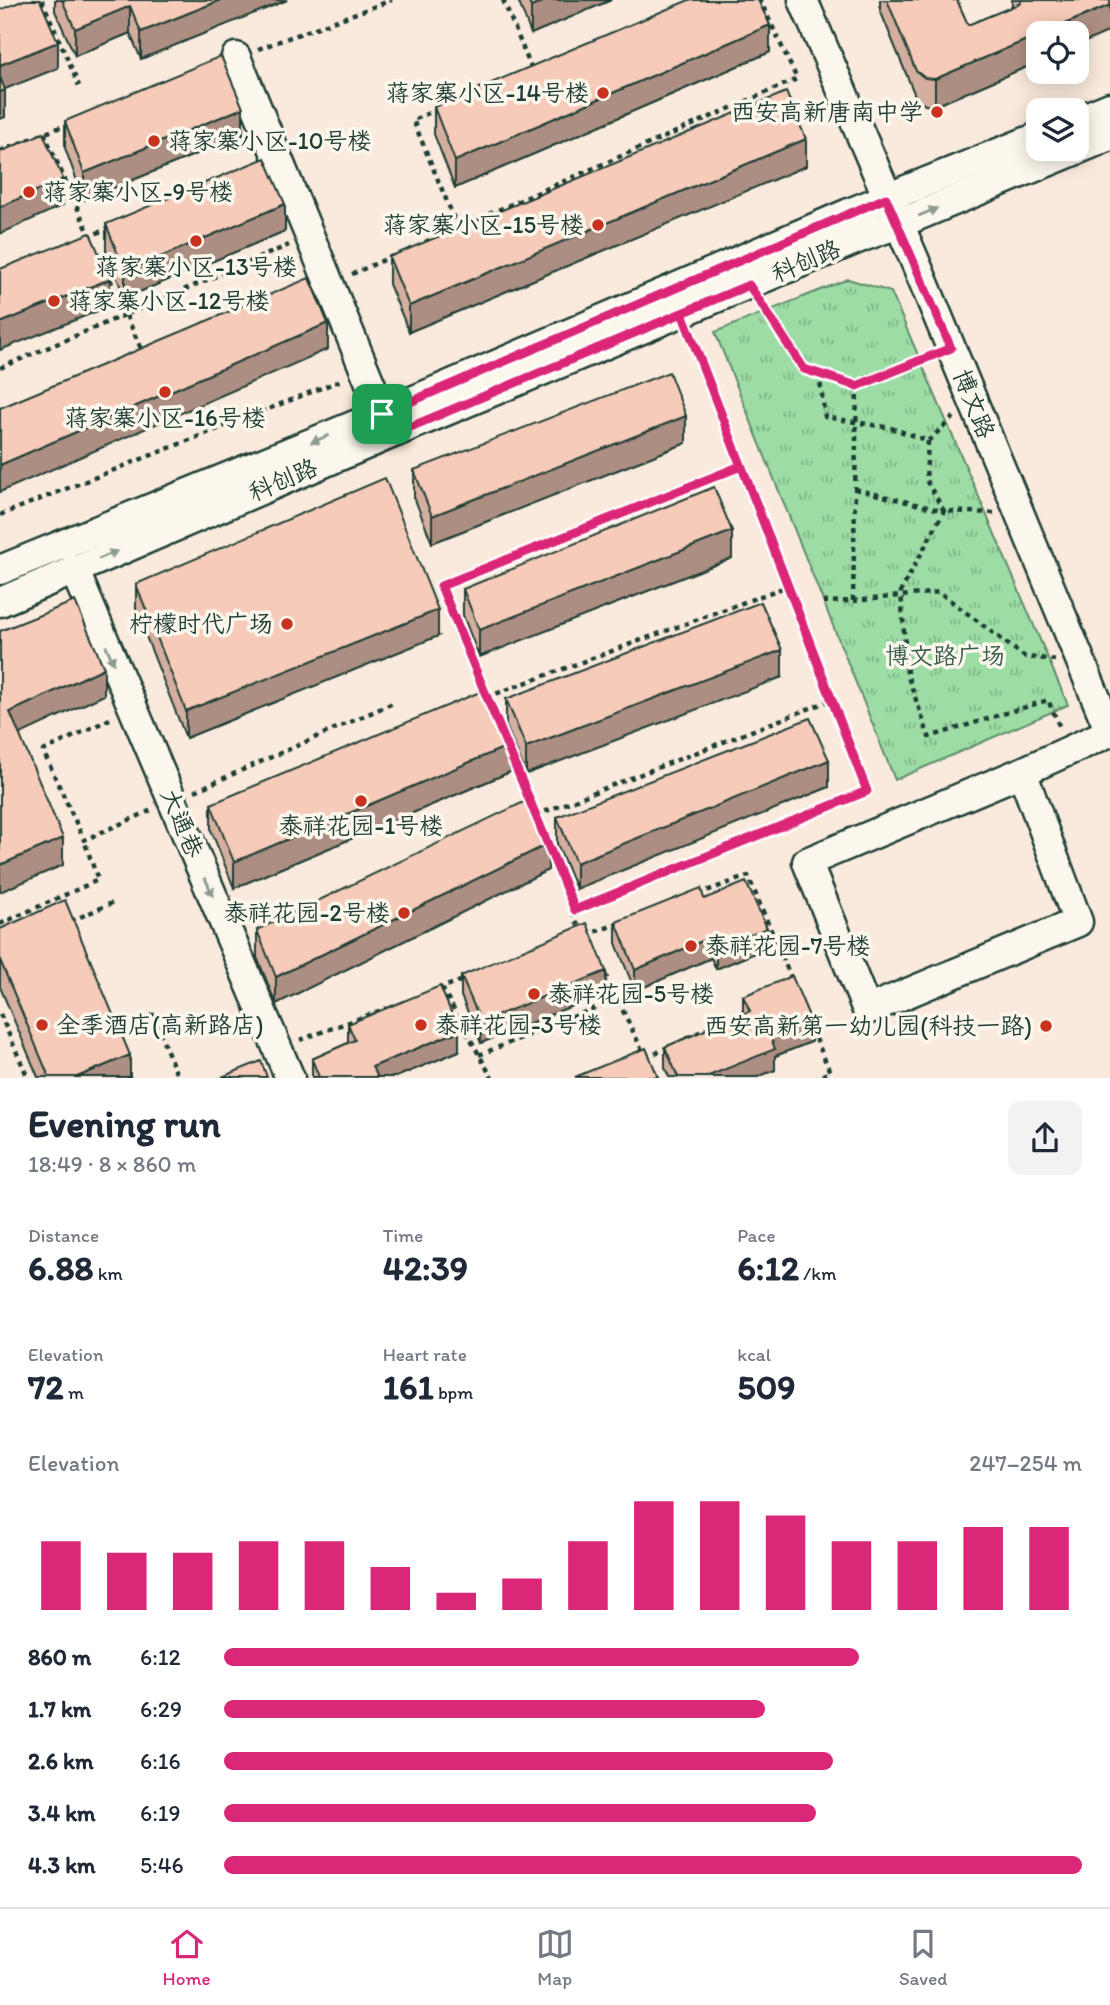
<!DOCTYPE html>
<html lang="en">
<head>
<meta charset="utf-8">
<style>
  body { margin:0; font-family:Itim,"LXGW WenKai TC",sans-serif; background:#f2f2f3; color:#1f2937; height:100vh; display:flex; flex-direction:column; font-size:26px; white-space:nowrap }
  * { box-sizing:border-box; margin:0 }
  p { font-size:23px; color:#747a83 }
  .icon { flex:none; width:38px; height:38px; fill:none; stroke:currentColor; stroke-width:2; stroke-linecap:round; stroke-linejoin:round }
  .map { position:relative; height:1078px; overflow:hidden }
  .panel { display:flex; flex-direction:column; background:#fff; flex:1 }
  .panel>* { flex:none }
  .tools { position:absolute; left:1026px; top:21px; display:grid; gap:14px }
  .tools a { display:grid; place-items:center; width:63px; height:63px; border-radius:14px; background:#fff; box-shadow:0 4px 18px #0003; font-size:35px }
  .pin { position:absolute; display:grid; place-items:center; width:60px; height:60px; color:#fff; margin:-30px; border-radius:14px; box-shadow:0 4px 10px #0006 }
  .round { display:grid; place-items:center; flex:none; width:74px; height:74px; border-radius:14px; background:#f2f2f3 }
  .head { display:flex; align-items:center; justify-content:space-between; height:119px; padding:0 28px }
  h1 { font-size:38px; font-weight:700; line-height:52px }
  .stats { display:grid; grid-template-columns:repeat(3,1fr); gap:10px; height:119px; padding:7px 28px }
  .stats div { display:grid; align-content:center }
  .stats b { font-size:35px; font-weight:700 }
  .stats small { font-size:19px; font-weight:400 }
  .stats p { font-size:19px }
  .chart { height:196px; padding:14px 28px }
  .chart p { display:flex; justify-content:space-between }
  .chart svg { width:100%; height:126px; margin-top:7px; stroke:#db2777; stroke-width:6 }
  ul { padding:0 28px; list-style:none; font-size:23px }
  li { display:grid; grid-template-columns:112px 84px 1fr; align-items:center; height:52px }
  li i { height:18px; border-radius:9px; background:#db2777 }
  .tabs { display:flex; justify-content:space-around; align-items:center; height:98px; border-top:2px solid #e0e1e3; background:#fff; font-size:19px; color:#747a83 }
  .tabs a { display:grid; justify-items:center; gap:4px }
  .tabs .on { color:#db2777 }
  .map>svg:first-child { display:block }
  .grass { fill:url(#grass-tufts); stroke:#5e8c6c; stroke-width:2 }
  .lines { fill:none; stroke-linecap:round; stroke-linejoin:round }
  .minor-casing { stroke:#1f3d34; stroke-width:33 }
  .path { stroke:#1f3d34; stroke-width:4.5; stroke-dasharray:5 5; stroke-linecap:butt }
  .minor { stroke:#fbf7ec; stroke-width:28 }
  .wall { fill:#d4af9f; stroke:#1f3d34; stroke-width:2 }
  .shaded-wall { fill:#ad8e82; stroke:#1f3d34; stroke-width:2 }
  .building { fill:#f7cbb9; stroke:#1f3d34; stroke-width:2 }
  .oneway { fill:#8d9a90 }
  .route-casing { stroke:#fff; stroke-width:14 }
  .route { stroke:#db2777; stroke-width:9 }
  .poi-dot { fill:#c8321e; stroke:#fbf7ec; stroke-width:2.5 }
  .labels { text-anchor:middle; stroke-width:7; stroke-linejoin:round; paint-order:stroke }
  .poi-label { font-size:24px; fill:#1f3d34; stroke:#fbf7ec; text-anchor:start }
  .street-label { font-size:24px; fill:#1f3d34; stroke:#fbf7ec }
  .park-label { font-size:24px; fill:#385d4b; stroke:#fbf7ec }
</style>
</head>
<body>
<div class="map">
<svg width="1110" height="1078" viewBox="0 0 1110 1078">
  <defs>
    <pattern id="grass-tufts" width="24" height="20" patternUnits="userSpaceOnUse" patternTransform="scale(1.75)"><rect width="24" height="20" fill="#9ddca5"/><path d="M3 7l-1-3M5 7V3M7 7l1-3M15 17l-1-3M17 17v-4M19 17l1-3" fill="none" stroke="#7fb487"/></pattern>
  </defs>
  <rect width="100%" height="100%" fill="#faeadd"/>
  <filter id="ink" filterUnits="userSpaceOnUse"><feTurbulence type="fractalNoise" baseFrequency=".0143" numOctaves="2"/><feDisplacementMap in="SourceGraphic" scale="14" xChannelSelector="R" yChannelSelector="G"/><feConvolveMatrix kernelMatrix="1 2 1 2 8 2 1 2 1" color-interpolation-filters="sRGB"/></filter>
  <g filter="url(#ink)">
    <!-- grass -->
    <path class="grass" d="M848,279L891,292L1068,705L895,780L715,332Z"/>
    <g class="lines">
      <!-- minor casing -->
      <g class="minor-casing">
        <g id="minor">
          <path d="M803,0L915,261L1110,732"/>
          <path d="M236,57L389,429"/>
          <path d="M1076,121L1110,107"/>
          <path d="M74,569L290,1078"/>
          <path d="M0,570L382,414L849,213L1038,137"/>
          <path d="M0,602L391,434L862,237L898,224L1110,136"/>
          <path d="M1022,772L1078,922L867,1010L807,862L1022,772L1110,732"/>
        </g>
      </g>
      <!-- path -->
      <g class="path">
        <path d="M42,0L79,86"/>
        <path d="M503,0L532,70"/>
        <path d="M258,49L392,0"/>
        <path d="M438,109L413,120L458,228"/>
        <path d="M44,133L91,238"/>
        <path d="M0,151L71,123"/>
        <path d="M87,237L112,227"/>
        <path d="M425,242L797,79L760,0"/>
        <path d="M102,261L143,353"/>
        <path d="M352,274L395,255"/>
        <path d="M763,306L804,370L857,385L929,357"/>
        <path d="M0,368L289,245"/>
        <path d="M819,374L825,417L891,428L928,441L954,417"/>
        <path d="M928,441L926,480L944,511L994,513"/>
        <path d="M855,489L944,511L901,591L907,674L929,737L1048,700L1061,730"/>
        <path d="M0,515L344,379"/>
        <path d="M853,601L857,385"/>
        <path d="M823,602L853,601L939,592L1025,657L1055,660"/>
        <path d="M485,693L441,586L741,466"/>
        <path d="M487,697L788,586"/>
        <path d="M110,719L43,751L84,840L152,810"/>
        <path d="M509,750L531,803"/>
        <path d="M195,791L393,703"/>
        <path d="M536,815L831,700"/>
        <path d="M547,843L575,910L867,791L691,335"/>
        <path d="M565,893L580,930"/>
        <path d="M698,894L748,876L792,980"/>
        <path d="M71,921L112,903"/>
        <path d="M0,924L98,880L84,840"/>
        <path d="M586,935L620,923"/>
        <path d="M605,974L644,1054"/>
        <path d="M442,988L492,1078"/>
        <path d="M438,989L466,979"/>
        <path d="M152,1013L178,1078"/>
        <path d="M0,1014L28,1078"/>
        <path d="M808,1020L830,1072L816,1078"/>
        <path d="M687,1038L749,1009"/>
        <path d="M300,1040L387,1008"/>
        <path d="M479,1055L617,999"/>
        <path d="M646,1058L670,1046"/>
      </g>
      <!-- minor -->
      <use href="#minor" class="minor"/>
    </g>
    <!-- wall -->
    <g class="wall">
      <path d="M55,0H287L141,59L130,33L75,56L55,11Z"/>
      <path d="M518,0H611L531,34Z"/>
      <path d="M880,0H957L968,25L1012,7V0H1110L1038,33V62L935,106L925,105L916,98L880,10Z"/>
      <path d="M770,52L455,188L434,134V107Z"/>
      <path d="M65,121L243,135L84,200L65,148Z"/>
      <path d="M806,166L409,332L389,284V257Z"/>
      <path d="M106,224L285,231L125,298L106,251Z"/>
      <path d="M686,443L432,543L414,497V470Z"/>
      <path d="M732,558L479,657L463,615V589Z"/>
      <path d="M136,584L438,636L186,738L136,611Z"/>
      <path d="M782,677L526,774L506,726V699Z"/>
      <path d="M510,772L234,888L211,830V804Z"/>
      <path d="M829,787L576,889L557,844V817Z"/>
      <path d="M548,870L276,1004L257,957V930Z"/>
      <path d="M704,899L767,948L716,969L711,958L635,991L616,943V922Z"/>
      <path d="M0,929L130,1077H38L0,987Z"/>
      <path d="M461,976L606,992L481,1043L461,996Z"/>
      <path d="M743,996L811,1042L775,1056V1070L757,1077H669L665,1068V1047L743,1014Z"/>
      <path d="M348,1024L459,1051L396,1077H312V1059L348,1043Z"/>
    </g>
    <!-- shaded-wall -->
    <g class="shaded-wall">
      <path d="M221,0H287L141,59V32Z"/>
      <path d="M547,0H611L531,34V7Z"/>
      <path d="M1110,5V31L1076,46V33H1043Z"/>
      <path d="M130,6V33L75,56V29Z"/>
      <path d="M770,25V52L455,188V161Z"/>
      <path d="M1038,35V62L935,106V79Z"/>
      <path d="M58,42V68L0,91V65Z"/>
      <path d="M5,90V117L0,119V92Z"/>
      <path d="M243,108V135L84,200V173Z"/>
      <path d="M806,139V166L409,332V306Z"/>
      <path d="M63,179V205L0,234V207Z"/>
      <path d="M285,204V231L125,298V272Z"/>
      <path d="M110,279V306L0,350V323Z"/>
      <path d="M328,323V349L0,492V465Z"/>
      <path d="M686,416V443L432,543V516Z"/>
      <path d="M732,531V558L479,657V630Z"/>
      <path d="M438,610V636L186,738V711Z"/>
      <path d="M782,650V677L526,774V747Z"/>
      <path d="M104,668V695L10,739V712Z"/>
      <path d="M510,745V772L234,888V862Z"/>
      <path d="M829,760V787L576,889V863Z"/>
      <path d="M63,838V865L0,892V865Z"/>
      <path d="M548,844V870L276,1004V977Z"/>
      <path d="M767,928V948L716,969V949Z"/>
      <path d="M711,937V958L635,991V970Z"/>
      <path d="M606,971V992L481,1043V1022Z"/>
      <path d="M811,1021V1042L775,1056V1070L757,1077H706L771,1038Z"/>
      <path d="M459,1031V1051L396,1077H372V1067Z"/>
      <path d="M130,1055V1077H77Z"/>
    </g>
    <!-- building -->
    <g class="building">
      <path d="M24,0H40L58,42L0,65V10Z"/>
      <path d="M62,0H221L141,32L130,6L75,29Z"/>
      <path d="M528,0H547L531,7Z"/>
      <path d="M689,0H758L770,25L455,161L434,107Z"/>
      <path d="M887,0H957L968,25L1021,3L1020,0H1110V5L1043,33H1038V35L935,79L925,78L916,71Z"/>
      <path d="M221,56L243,108L84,173L65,121Z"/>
      <path d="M0,77L5,90L0,92Z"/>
      <path d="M786,92L806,139L409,306L389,257Z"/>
      <path d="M43,133L63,179L0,207V152Z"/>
      <path d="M265,158L285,204L125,272L106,224Z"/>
      <path d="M90,233L110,279L0,323V269Z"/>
      <path d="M309,278L328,323L0,465V408Z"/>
      <path d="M669,372L686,416L432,516L414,470Z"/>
      <path d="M385,478L438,610L186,711L136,584Z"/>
      <path d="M714,487L732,531L479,630L463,589Z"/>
      <path d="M75,601L104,668L10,712L63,838L0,865V631Z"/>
      <path d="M761,602L782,650L526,747L506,699Z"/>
      <path d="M487,689L510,745L234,862L211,804Z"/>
      <path d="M810,718L829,760L576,863L557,817Z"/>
      <path d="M530,799L548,844L276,977L257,930Z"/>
      <path d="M746,882L767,928L716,949L711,937L635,970L616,922L701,888L704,899Z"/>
      <path d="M65,900L130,1055L77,1077H49L0,960V929Z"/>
      <path d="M587,923L606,971L481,1022L461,976Z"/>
      <path d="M792,976L811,1021L771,1038L775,1049L706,1077H678L665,1047L750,1011L743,996Z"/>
      <path d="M440,986L459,1031L372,1067L378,1077H319L312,1059L355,1040L348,1024Z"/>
      <path d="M646,1048L658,1077H575Z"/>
      <path d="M261,1061L267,1077H222Z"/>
    </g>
    <!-- one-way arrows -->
    <defs><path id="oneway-solid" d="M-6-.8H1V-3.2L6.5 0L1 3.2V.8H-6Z" transform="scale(1.75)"/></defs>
    <g class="oneway">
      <use href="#oneway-solid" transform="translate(928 212) rotate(-23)"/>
      <use href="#oneway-solid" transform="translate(320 439) rotate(158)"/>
      <use href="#oneway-solid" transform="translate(108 555) rotate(-23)"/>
      <use href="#oneway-solid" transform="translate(110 655) rotate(67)"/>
      <use href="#oneway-solid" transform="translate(209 887) rotate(67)"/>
    </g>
  </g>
  <g class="lines" filter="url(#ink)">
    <!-- route casing -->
    <g class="route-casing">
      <path id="route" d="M382,414L391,435L682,313C744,472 806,632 867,791L575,910L441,586L741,466L682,313L749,285L804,369L857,386L951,348L886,198L382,414"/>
    </g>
    <!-- route -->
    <use href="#route" class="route"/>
  </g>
  <!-- markers -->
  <g class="poi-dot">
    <circle cx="603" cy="93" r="7"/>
    <circle cx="937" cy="112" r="7"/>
    <circle cx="154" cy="141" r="7"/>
    <circle cx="29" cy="192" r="7"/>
    <circle cx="598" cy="225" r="7"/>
    <circle cx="196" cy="241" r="7"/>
    <circle cx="54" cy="301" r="7"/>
    <circle cx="165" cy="392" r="7"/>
    <circle cx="287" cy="624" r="7"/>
    <circle cx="361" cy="801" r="7"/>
    <circle cx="404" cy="913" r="7"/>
    <circle cx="691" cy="946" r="7"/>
    <circle cx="534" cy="994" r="7"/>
    <circle cx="42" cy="1025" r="7"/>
    <circle cx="421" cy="1025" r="7"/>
    <circle cx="1046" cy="1026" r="7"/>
  </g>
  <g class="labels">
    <!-- poi labels -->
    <g class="poi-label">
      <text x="589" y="101" text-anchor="end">蒋家寨小区-14号楼</text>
      <text x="923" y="120" text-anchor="end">西安高新唐南中学</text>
      <text x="168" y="149">蒋家寨小区-10号楼</text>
      <text x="43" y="200">蒋家寨小区-9号楼</text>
      <text x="584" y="233" text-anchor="end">蒋家寨小区-15号楼</text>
      <text x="196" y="275" text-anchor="middle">蒋家寨小区-13号楼</text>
      <text x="68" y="309">蒋家寨小区-12号楼</text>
      <text x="165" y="426" text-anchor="middle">蒋家寨小区-16号楼</text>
      <text x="273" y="632" text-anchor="end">柠檬时代广场</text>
      <text x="361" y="834" text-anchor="middle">泰祥花园-1号楼</text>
      <text x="390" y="921" text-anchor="end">泰祥花园-2号楼</text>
      <text x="705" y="954">泰祥花园-7号楼</text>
      <text x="548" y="1002">泰祥花园-5号楼</text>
      <text x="56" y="1033">全季酒店(高新路店)</text>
      <text x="435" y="1033">泰祥花园-3号楼</text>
      <text x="1032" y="1034" text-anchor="end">西安高新第一幼儿园(科技一路)</text>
    </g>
    <!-- street labels -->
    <g class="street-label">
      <text transform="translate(806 261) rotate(-23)" y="8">科创路</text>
      <text transform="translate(974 404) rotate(68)" y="8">博文路</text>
      <text transform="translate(283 480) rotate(-23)" y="8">科创路</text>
      <text transform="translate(182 823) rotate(67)" y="8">大通巷</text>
    </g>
    <!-- park labels -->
    <g class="park-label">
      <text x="945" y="664">博文路广场</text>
    </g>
  </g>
</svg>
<div class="tools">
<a><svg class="icon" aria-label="locate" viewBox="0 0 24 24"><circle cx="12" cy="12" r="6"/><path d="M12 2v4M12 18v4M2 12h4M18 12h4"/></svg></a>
<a><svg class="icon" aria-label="layers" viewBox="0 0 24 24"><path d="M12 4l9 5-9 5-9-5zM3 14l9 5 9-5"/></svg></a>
</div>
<div class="pin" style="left:382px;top:414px;background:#1e9e55"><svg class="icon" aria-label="arrive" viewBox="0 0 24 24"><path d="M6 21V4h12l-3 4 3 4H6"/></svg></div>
</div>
<section class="panel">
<div class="head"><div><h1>Evening run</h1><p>18:49 · 8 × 860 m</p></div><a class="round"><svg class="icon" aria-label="share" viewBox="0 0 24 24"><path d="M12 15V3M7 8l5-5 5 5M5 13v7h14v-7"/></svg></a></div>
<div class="stats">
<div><p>Distance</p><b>6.88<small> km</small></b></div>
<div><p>Time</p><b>42:39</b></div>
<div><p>Pace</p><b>6:12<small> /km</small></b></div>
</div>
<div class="stats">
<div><p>Elevation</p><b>72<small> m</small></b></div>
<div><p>Heart rate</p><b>161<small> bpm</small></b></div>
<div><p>kcal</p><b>509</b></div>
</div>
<div class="chart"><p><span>Elevation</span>247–254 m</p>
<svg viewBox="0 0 160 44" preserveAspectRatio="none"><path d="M5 44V20M15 44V24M25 44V24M35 44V20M45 44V20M55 44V29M65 44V38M75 44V33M85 44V20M95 44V6M105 44V6M115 44V11M125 44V20M135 44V20M145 44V15M155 44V15"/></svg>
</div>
<ul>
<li><b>860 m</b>6:12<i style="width:74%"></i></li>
<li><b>1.7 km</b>6:29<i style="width:63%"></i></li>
<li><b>2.6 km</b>6:16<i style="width:71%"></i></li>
<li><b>3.4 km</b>6:19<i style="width:69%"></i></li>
<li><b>4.3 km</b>5:46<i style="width:100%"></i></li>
</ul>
</section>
<nav class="tabs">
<a class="on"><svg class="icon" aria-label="home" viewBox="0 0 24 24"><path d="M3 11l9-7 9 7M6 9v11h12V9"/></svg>Home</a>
<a><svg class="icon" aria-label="map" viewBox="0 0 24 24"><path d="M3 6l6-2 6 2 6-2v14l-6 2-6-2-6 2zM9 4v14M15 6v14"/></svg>Map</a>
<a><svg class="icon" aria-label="saved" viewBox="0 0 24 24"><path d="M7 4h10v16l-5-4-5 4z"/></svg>Saved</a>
</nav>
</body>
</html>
